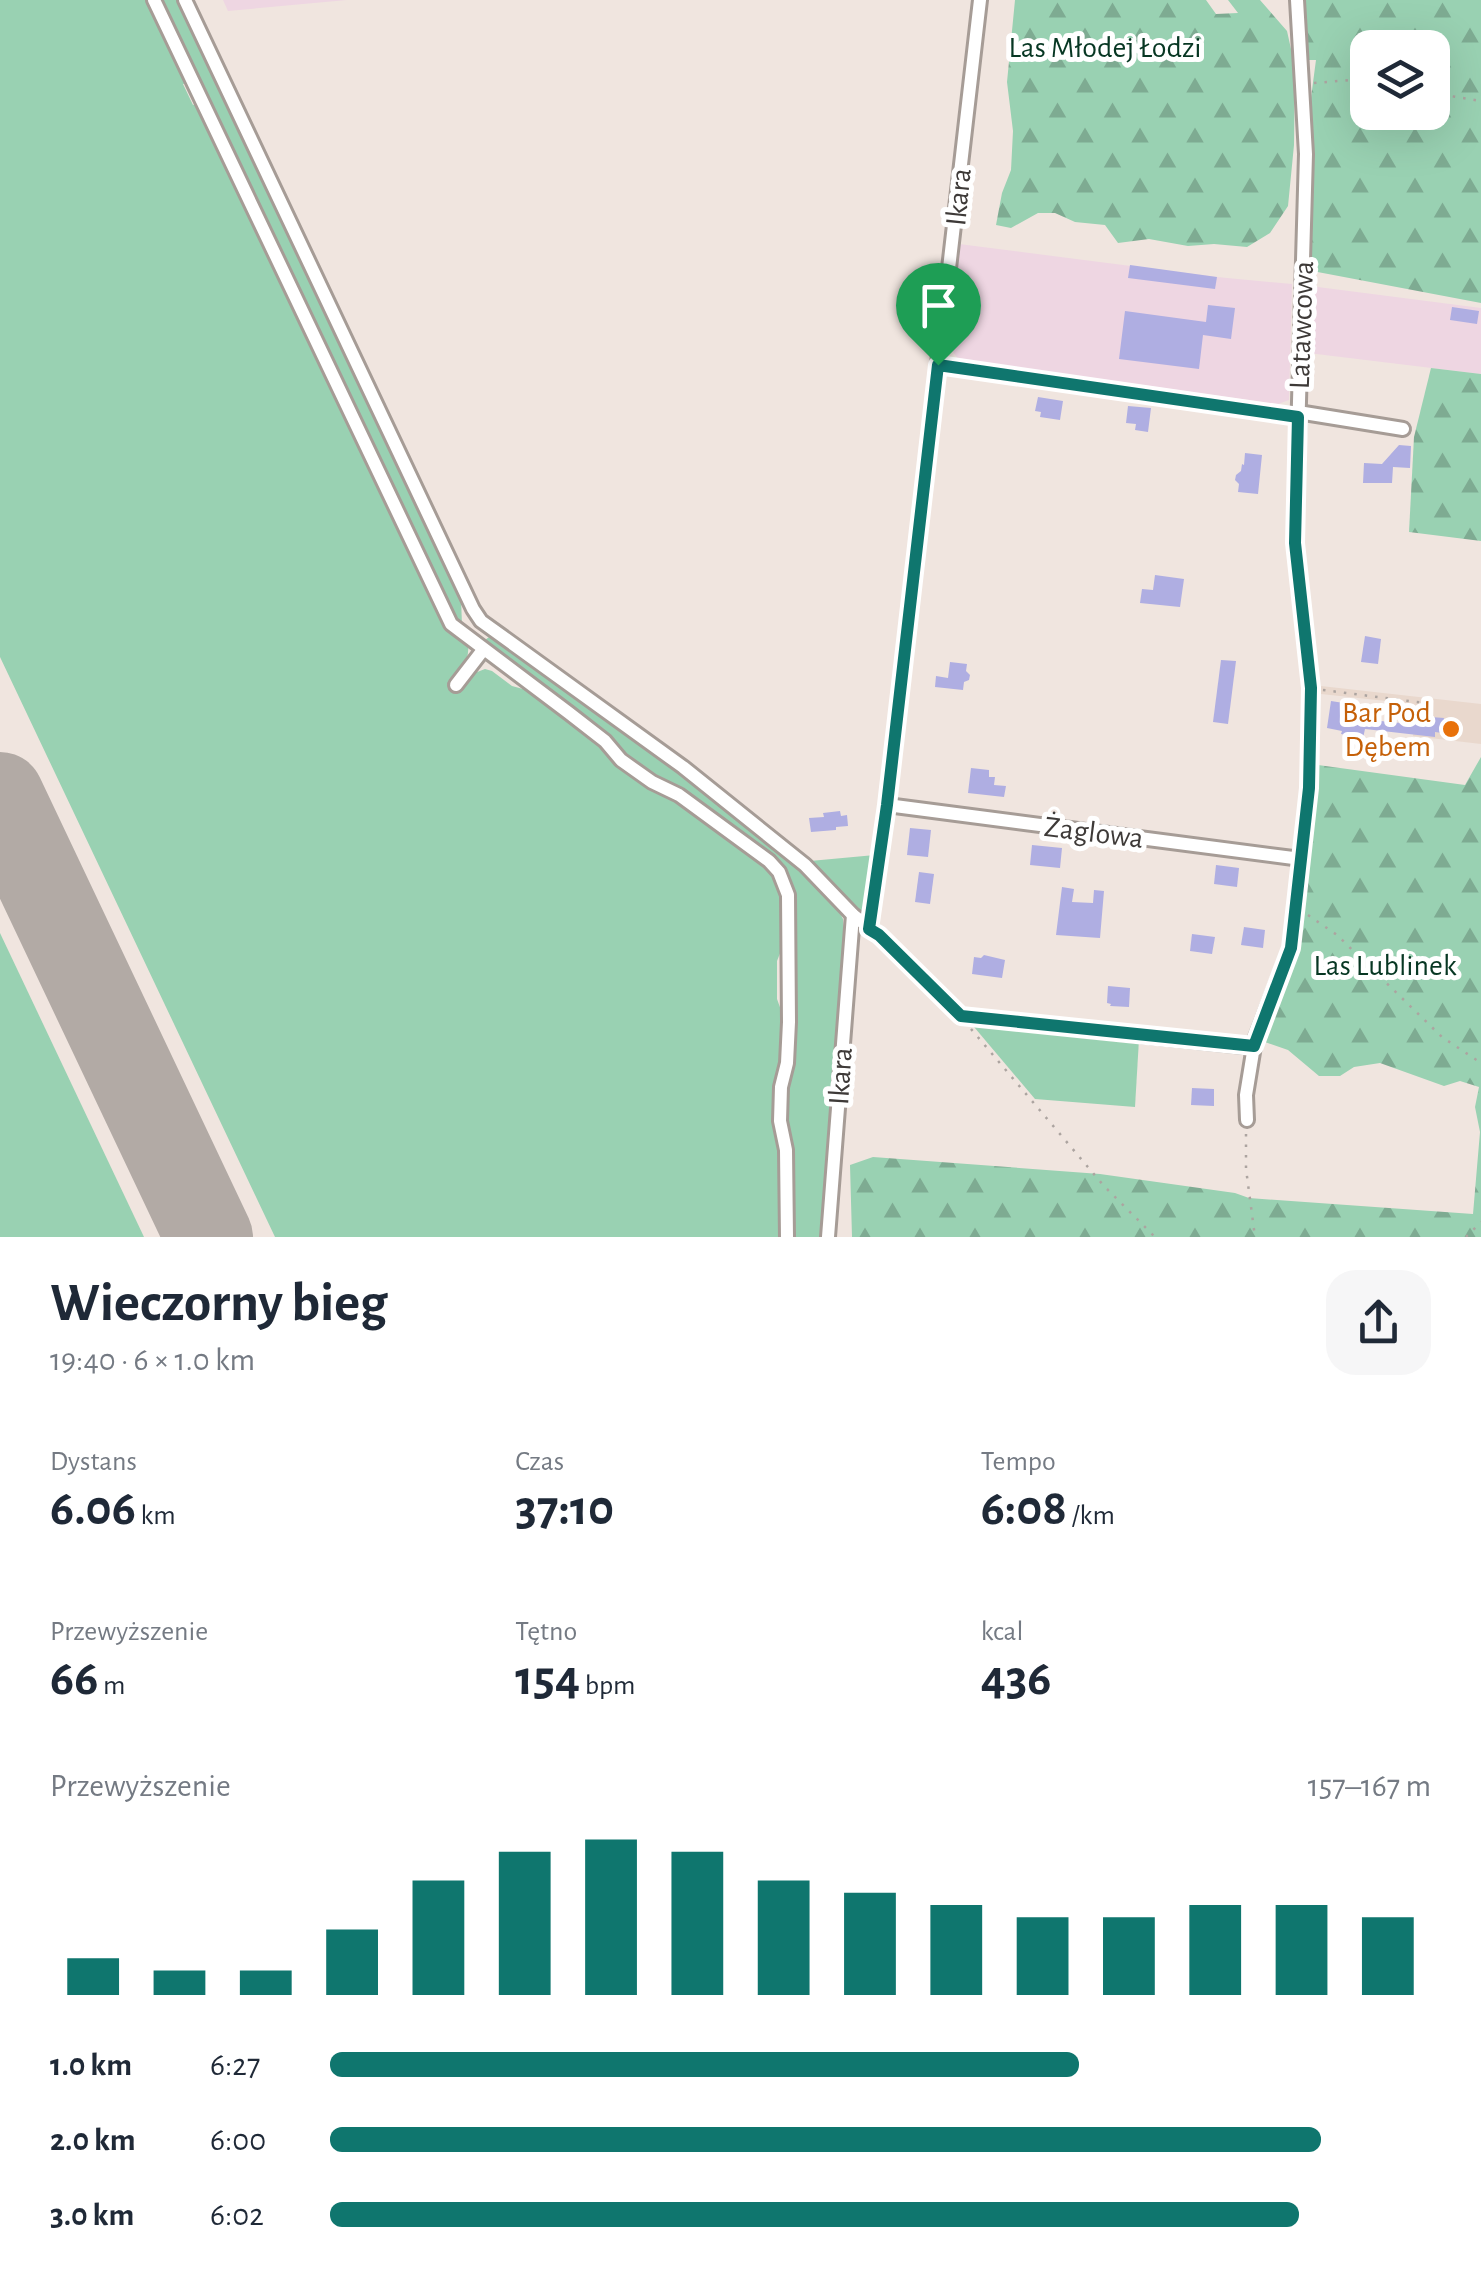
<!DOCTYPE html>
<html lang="pl">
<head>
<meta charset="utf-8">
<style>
  body { margin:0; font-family:"Alegreya Sans",sans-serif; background:#f6f6f7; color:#1f2937; height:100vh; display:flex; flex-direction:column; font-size:38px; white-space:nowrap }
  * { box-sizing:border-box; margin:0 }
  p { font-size:32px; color:#747a83 }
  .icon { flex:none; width:55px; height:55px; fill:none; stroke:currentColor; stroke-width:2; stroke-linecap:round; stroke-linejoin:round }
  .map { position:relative; height:1237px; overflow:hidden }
  .drawer { display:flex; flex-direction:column; background:#fff; flex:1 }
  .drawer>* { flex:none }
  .tools { position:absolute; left:1350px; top:30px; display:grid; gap:20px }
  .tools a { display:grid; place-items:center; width:100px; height:100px; border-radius:20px; background:#fff; box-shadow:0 10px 40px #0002; font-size:50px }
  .pin { position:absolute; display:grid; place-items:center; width:85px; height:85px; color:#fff; margin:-102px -42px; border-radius:50% 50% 50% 0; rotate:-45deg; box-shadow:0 0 10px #0007 }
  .pin .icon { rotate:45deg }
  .round { display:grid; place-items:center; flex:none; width:105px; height:105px; border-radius:30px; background:#f6f6f7 }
  .overview { display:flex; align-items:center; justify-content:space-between; height:170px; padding:0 50px }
  h1 { font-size:55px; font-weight:700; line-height:75px }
  .metrics { display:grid; grid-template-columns:repeat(3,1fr); gap:15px; height:170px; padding:10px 50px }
  .metrics div { display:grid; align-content:center }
  .metrics b { font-size:50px; font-weight:700 }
  .metrics small { font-size:28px; font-weight:400 }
  .metrics p { font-size:28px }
  .chart { height:280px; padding:20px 50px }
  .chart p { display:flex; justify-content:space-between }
  .chart svg { width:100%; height:180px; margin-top:10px; stroke:#0f766e; stroke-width:6 }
  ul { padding:0 50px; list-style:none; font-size:32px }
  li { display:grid; grid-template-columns:160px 120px 1fr; align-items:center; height:75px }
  li i { height:25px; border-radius:12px; background:#0f766e }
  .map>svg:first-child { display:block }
  .built { fill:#e9d8cd }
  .industrial { fill:#eed6e2 }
  .green { fill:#99d1b2 }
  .forest { fill:url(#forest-firs); fill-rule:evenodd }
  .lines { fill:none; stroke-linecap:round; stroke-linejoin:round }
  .runway { stroke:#b2aaa5; stroke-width:88 }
  .building { fill:#afaee2 }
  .minor-casing { stroke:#a69c96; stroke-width:18 }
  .path { stroke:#aca4a0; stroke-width:2.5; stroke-dasharray:2.5 8; stroke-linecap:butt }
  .minor { stroke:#fff; stroke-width:12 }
  .route-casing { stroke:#fff; stroke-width:20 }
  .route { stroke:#0f766e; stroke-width:12 }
  .food-dot { fill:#e8710a; stroke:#fff; stroke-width:4 }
  .labels { text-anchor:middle; stroke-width:10; stroke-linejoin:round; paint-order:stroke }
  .park-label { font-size:30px; fill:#073723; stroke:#fff }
  .street-label { font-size:30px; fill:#3e3a38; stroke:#fff }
  .food-label { font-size:30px; fill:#c56008; stroke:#fff; text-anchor:end }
</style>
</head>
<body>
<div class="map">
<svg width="1481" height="1237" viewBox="0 0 1481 1237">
  <defs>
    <pattern id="forest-firs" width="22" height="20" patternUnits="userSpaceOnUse" patternTransform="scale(2.5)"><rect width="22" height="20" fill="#99d1b2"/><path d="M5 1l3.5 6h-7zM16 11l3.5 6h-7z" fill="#7eab92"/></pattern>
  </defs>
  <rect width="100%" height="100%" fill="#f0e5df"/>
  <!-- built -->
  <path class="built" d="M1321,686L1481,704V744L1413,736L1416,713L1414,712V704L1321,694Z"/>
  <!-- industrial -->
  <g class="industrial">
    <path d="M223,0H347L228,11Z"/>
    <path d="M959,244L1217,277L1292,284L1289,400L1278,404L958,359L951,349Z"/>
    <path d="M1310,286L1481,308V374L1308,353Z"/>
  </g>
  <!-- green -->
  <g class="green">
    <path d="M0,0H150L189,83L183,84L193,105L199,103L468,646C470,661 459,671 451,682L485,669L492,671L512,686L534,692L600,745L615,762L670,796L762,862L778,881L783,900L786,938L777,961V999L785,1021L775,1122L780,1149L783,1237H275L0,657Z"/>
    <path d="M158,0H178L461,598L462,625L459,626Z"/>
    <path d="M492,635L681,770L800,867L838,909L843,919L845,941L822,1237H792L793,1156L787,1122V1090L793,1059L794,899L789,877L784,869L682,791L655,778L625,756L484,643L485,640Z"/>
    <path d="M875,855L866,916L861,917L810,861Z"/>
    <path d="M0,933L144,1237H0Z"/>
    <path d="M969,1021L1139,1039L1135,1107L1035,1099Z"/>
  </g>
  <!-- forest -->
  <g class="forest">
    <path d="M1015,0H1206L1216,14L1238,13L1228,0H1260L1287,31L1295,67L1294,145L1288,206L1270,233L1247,247L1214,244L1188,246L1149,239L1118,243L1105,225L1075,222L1055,213H1038L1011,228L996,225L1002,193L1011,170L1013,131L1007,82Z"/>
    <path d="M1303,0H1481V303L1307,270L1313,165L1310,105L1316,60H1304ZM1368,48H1432V112H1368Z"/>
    <path d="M1431,368L1481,374V541L1409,532L1414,437Z"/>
    <path d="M1481,757V1237H852L850,1165L873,1157L1100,1174L1235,1193L1249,1198L1473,1214L1480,1132L1475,1107L1479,1087L1460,1081L1444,1086L1380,1063L1354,1067L1340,1076H1319L1288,1050L1262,1041L1303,896L1318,765L1465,785Z"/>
  </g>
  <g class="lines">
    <!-- runway -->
    <path class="runway" d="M0,796L209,1237"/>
  </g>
  <!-- building -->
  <g class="building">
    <path d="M1130,265L1217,277L1215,289L1128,278Z"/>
    <path d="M1208,305L1235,308L1231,339L1203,335L1199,369L1119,359L1125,311L1206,322Z"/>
    <path d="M1452,307L1479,311L1477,324L1450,320Z"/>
    <path d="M1038,397L1063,401L1060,420L1040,417L1041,412L1035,411Z"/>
    <path d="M1128,406L1151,408L1148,432L1135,430L1136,424L1126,423Z"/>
    <path d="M1399,445L1411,446L1410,468L1393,467L1392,483H1363L1364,463L1382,464Z"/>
    <path d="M1245,453L1262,455L1258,494L1238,492L1239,484L1235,480L1236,475L1241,471L1242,464L1244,465Z"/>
    <path d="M1155,575L1184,579L1180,607L1140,603L1142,589L1153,590Z"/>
    <path d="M1365,636L1381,639L1378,664L1361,662Z"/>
    <path d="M1221,660L1236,661L1228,724L1213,722Z"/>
    <path d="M950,662L967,664L966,671L970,675L969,680L964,682L963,690L935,687L936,676L948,678Z"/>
    <path d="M1331,701L1350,704L1349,712L1367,714L1366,718L1387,722L1417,724L1418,716L1444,718L1442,733L1435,732V737L1365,729L1363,738L1341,734L1342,731L1327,728Z"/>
    <path d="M971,768L989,770V777H995L994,785L1006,786L1004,797L968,793Z"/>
    <path d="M840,811L841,816L847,815L848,826L836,827V830L811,832L809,818L824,817L823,813Z"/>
    <path d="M910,828L931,830L928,857L907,855Z"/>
    <path d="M1032,845L1062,848L1060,868L1030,865Z"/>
    <path d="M1216,865L1239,868L1237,887L1214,884Z"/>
    <path d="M919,872L934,874L930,904L915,902Z"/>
    <path d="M1062,887L1074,889L1072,902L1093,903L1094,890L1104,891L1100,938L1056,935Z"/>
    <path d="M1244,927L1265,930L1263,948L1241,945Z"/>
    <path d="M1192,934L1215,937L1212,954L1190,951Z"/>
    <path d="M984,955L1005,960L1002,978L972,974L974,957L981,958Z"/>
    <path d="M1108,986L1130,988L1129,1007L1110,1006L1111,1004L1107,1003Z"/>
    <path d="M1192,1088L1214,1089V1106L1191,1105Z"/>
  </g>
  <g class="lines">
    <!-- minor casing -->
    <g class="minor-casing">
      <g id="minor">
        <path d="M154,0L451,624L569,713L605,741L621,760L652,782L679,795L769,861L779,872L788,895L789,1022L787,1063L781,1087L780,1121L786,1150L787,1237"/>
        <path d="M185,0L473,609L481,621L683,767L805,865L853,915L879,935L961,1016L1253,1047"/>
        <path d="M939,365L1298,417"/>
        <path d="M1298,412L1403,429"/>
        <path d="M456,685L483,650"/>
        <path d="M887,805L1301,859"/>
        <path d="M869,929L887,805L980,0"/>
        <path d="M1247,1120L1246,1095L1255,1040L1291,948L1309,788L1311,688L1295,543L1306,154L1297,0"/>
        <path d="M828,1237L853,915"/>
      </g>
    </g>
    <!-- path -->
    <g class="path">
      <path d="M1314,83L1351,80L1368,83"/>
      <path d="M1432,93L1481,101"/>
      <path d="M1323,690L1432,704L1430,723L1436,725"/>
      <path d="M1308,915L1337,935L1442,1037L1481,1063"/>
      <path d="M971,1029L1104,1186L1155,1237"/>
      <path d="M1246,1134V1169L1255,1237"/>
      <path d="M1466,1237L1481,1222"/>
    </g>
    <!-- minor -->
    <use href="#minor" class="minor"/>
  </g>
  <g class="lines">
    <!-- route casing -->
    <g class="route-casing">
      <path id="route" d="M938,365L1298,417L1295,543L1311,688L1309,788L1291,948L1254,1046L961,1016L879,935L869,929L887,805Z"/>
    </g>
    <!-- route -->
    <use href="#route" class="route"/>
  </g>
  <!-- markers -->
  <circle class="food-dot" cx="1451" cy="729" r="10"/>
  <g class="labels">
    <!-- park labels -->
    <g class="park-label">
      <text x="1105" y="57">Las Młodej Łodzi</text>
      <text x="1385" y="975">Las Lublinek</text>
    </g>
    <!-- street labels -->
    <g class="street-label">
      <text transform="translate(958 197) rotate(-84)" y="10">Ikara</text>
      <text transform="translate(1301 325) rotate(-88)" y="10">Latawcowa</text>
      <text transform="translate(1094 832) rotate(7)" y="10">Żaglowa</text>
      <text transform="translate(840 1076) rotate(-86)" y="10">Ikara</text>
    </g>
    <!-- food labels -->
    <g class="food-label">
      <text x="1431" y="722">Bar Pod<tspan x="1431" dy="34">Dębem</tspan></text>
    </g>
  </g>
</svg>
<div class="tools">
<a><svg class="icon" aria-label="layers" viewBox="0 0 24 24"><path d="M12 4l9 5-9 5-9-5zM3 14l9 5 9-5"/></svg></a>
</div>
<div class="pin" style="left:938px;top:365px;background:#1e9e55"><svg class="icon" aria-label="arrive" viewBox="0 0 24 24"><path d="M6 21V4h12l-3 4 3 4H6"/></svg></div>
</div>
<section class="drawer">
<div class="overview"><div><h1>Wieczorny bieg</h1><p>19:40 · 6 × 1.0 km</p></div><a class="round"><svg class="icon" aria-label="share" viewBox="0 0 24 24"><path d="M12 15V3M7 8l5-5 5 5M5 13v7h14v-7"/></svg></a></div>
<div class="metrics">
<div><p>Dystans</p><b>6.06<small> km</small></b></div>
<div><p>Czas</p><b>37:10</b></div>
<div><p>Tempo</p><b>6:08<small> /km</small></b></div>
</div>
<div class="metrics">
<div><p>Przewyższenie</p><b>66<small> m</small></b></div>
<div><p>Tętno</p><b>154<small> bpm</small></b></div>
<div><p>kcal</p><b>436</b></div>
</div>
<div class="chart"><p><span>Przewyższenie</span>157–167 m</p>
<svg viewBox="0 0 160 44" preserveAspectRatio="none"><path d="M5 44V35M15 44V38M25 44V38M35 44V28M45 44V16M55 44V9M65 44V6M75 44V9M85 44V16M95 44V19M105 44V22M115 44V25M125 44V25M135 44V22M145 44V22M155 44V25"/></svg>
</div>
<ul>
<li><b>1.0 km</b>6:27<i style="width:68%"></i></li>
<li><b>2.0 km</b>6:00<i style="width:90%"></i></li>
<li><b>3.0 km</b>6:02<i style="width:88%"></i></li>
</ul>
</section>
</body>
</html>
